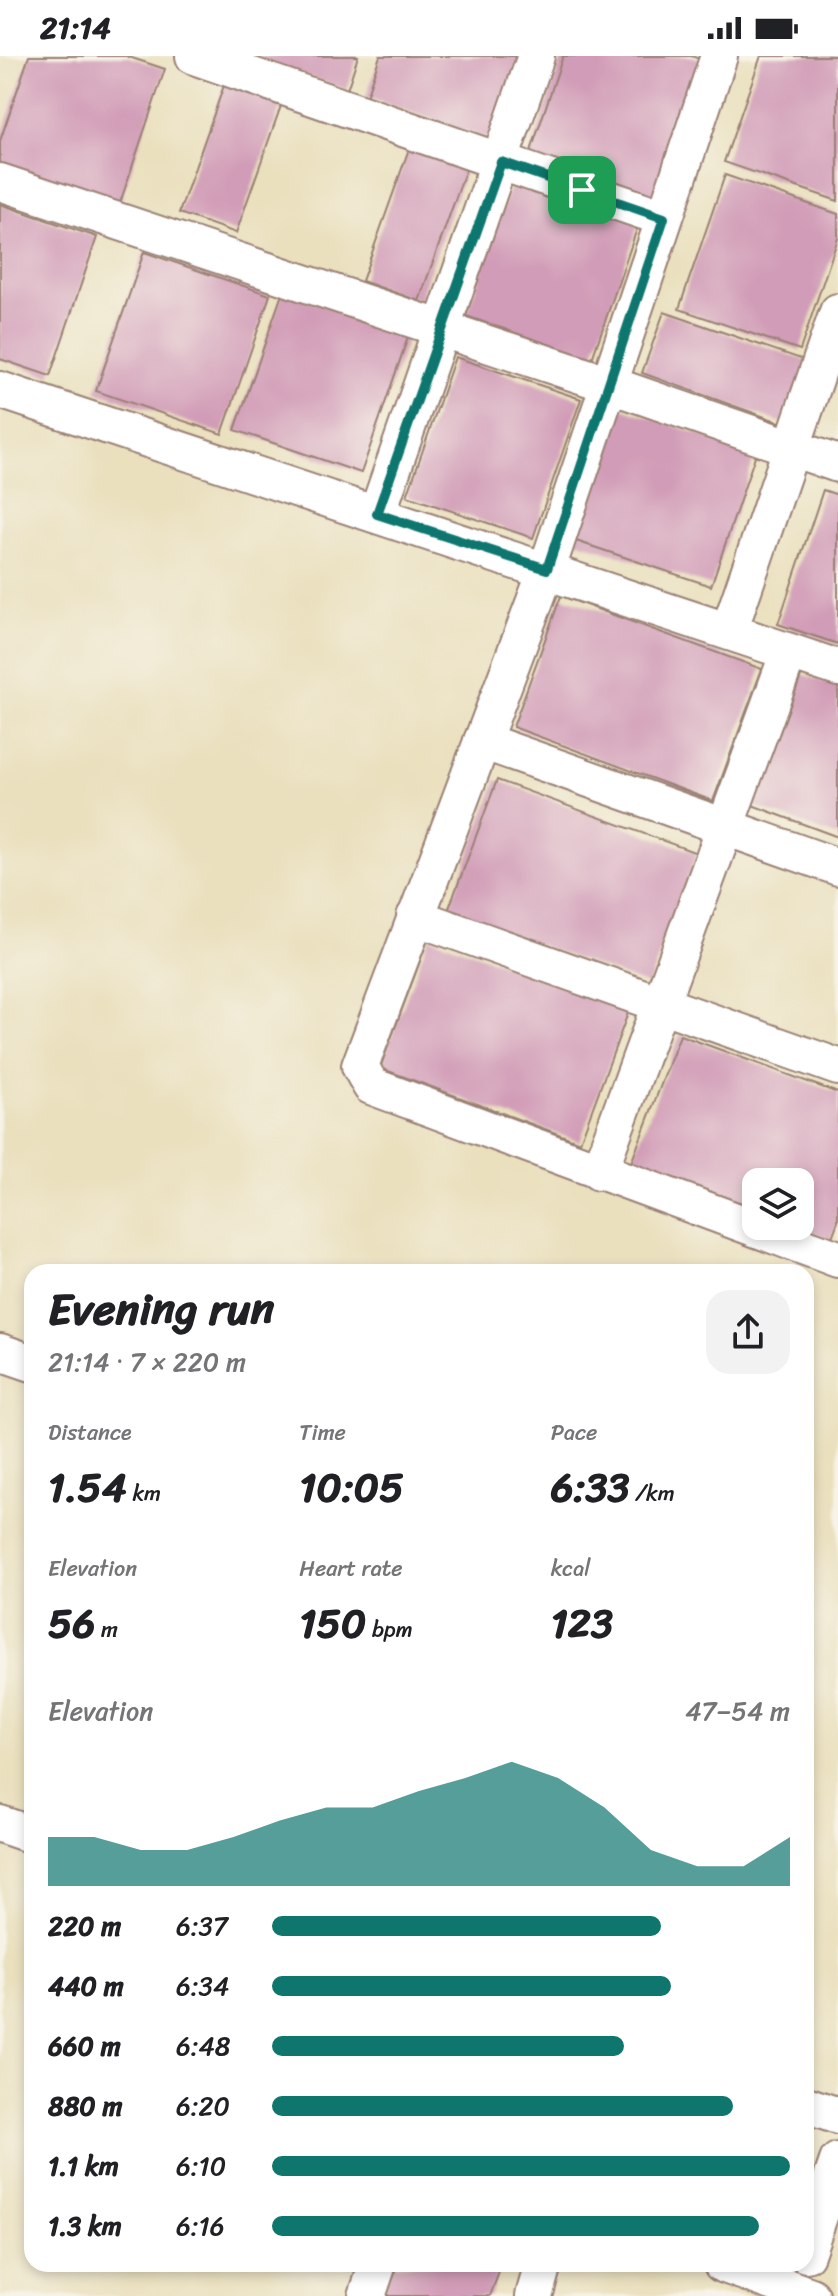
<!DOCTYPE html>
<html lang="en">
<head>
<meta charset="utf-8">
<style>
  body { margin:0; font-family:Sriracha,sans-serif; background:#f2f2f2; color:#202124; height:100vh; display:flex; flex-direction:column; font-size:30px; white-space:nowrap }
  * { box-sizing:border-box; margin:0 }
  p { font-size:26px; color:#757577 }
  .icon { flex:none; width:44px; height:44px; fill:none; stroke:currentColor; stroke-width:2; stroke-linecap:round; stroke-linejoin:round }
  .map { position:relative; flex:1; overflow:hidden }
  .drawer { position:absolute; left:24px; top:1208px; width:790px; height:1008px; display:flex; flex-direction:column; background:#fff; border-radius:24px; box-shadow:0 4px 12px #0003 }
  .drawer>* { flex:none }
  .buttons { position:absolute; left:742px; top:1112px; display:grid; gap:16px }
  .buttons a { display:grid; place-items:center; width:72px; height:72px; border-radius:16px; background:#fff; box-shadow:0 4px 12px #0003; font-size:40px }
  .pin { position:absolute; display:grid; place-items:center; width:68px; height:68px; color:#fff; margin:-34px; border-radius:16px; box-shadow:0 4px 12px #0006 }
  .round { display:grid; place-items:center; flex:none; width:84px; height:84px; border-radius:24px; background:#f2f2f2 }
  .head { display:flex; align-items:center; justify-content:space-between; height:136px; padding:0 24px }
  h1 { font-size:44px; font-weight:700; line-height:60px }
  .figures { display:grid; grid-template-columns:repeat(3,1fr); gap:12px; height:136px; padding:8px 24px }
  .figures div { display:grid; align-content:center }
  .figures b { font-size:40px; font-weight:700 }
  .figures small { font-size:22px; font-weight:400 }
  .figures p { font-size:22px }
  .chart { height:224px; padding:16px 24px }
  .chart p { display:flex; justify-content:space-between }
  .chart svg { width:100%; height:144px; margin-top:8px; fill:#0f766e; opacity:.7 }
  ul { padding:0 24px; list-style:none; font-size:26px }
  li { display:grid; grid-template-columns:128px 96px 1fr; align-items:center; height:60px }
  li i { height:20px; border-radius:10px; background:#0f766e }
  .status { display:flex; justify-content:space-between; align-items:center; height:56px; padding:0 40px; background:#fff; direction:ltr }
  .status svg { height:22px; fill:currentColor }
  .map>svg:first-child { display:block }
  .building { fill:#d19cb7 }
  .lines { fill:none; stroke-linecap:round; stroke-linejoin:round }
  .street-casing { stroke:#9a8074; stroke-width:40 }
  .street { stroke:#fff; stroke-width:36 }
  .route-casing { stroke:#fff; stroke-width:16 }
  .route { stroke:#0f766e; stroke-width:10 }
</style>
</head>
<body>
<div class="status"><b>21:14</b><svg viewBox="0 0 49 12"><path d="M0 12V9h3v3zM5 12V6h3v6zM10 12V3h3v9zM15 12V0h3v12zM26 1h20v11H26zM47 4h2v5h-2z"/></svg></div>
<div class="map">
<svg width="838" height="2240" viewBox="0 0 838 2240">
  <rect width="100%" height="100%" fill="#f7f3e8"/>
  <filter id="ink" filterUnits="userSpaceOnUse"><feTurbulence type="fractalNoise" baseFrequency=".0125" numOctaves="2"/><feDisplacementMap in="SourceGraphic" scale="16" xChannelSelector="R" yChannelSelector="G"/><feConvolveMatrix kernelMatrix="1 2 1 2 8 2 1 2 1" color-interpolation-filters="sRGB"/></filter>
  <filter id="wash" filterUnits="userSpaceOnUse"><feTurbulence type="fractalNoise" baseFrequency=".006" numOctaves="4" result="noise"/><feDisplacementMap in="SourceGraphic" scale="32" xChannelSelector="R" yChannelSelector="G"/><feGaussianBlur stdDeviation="1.8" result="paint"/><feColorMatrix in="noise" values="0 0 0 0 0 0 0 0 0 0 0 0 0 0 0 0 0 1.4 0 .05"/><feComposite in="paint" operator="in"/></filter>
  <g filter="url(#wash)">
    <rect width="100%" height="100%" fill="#eae0be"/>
    <g id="blocks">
      <!-- building -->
      <g class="building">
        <path d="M29,0H126L165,13L118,153L0,113V85Z"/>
        <path d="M250,0H358L347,34Z"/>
        <path d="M380,0H521L492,84L366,41Z"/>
        <path d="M563,0H691L703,4L655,143L529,101Z"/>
        <path d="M761,0H838V145L724,106Z"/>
        <path d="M227,21L284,41L236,177L179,157Z"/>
        <path d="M410,90L467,110L419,245L362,225Z"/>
        <path d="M725,119L838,158V182L800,294L679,253Z"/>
        <path d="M513,122L640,164L592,303L466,260Z"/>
        <path d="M0,148L97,181L50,320L0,303Z"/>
        <path d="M144,196L270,239L222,378L96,335Z"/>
        <path d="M283,235L409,278L361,417L235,374Z"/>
        <path d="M664,256L807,305L785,368L642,317Z"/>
        <path d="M455,301L581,343L533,482L407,440Z"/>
        <path d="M619,351L756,397L711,530L573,484Z"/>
        <path d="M823,434L838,439V588L778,568Z"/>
        <path d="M561,540L762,613L713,745L513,671Z"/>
        <path d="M802,618L838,631V781L752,749Z"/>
        <path d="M497,724L697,797L648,929L448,855Z"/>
        <path d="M429,881L629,954L580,1086L380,1012Z"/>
        <path d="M680,979L838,1037V1165L831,1184L800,1170V1126H756V1156L630,1110Z"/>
        <path d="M392,2208H502L490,2240H381Z"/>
      </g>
    </g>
  </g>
  <g filter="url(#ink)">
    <use href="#blocks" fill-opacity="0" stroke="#9a8074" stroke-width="2"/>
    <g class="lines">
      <!-- street casing -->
      <g class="street-casing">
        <g id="street">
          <path d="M194,0L664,162"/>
          <path d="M719,0L547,513L360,1010L371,1030L838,1203"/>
          <path d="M0,126L608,328L838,408"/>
          <path d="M0,334L838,612"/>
          <path d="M377,458L536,0"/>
          <path d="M729,575L838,256"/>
          <path d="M482,685L838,811"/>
          <path d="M415,861L838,1011"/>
          <path d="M599,1116L789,596"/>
          <path d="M0,1296L32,1307"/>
          <path d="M0,1768L32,1779"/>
          <path d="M806,2049L838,2060"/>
          <path d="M806,2198L838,2105"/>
          <path d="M722,2208L811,2240"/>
          <path d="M367,2240L378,2208"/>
          <path d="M534,2240L543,2208"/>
        </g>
      </g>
      <!-- street -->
      <use href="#street" class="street"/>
    </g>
  </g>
  <g class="lines" filter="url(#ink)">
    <!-- route casing -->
    <g class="route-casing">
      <path id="route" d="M501,106L664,162L547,513L377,458Z"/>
    </g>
    <!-- route -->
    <use href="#route" class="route"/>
  </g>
</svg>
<div class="buttons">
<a><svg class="icon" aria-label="layers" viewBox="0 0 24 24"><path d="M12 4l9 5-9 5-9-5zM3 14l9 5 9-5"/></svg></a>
</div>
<div class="pin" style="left:582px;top:134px;background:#1e9e55"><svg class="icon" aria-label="arrive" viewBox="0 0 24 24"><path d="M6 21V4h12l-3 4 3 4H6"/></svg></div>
<section class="drawer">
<div class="head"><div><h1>Evening run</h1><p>21:14 · 7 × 220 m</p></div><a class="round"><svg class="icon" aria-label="share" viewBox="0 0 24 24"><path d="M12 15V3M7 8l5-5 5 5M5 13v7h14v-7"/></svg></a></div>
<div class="figures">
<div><p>Distance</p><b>1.54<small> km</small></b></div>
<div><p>Time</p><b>10:05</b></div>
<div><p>Pace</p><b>6:33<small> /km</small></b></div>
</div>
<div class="figures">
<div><p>Elevation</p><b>56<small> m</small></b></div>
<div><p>Heart rate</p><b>150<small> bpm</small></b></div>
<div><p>kcal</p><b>123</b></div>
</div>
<div class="chart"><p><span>Elevation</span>47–54 m</p>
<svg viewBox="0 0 160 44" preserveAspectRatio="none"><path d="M0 44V29L10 29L20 33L30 33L40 29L50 24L60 20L70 20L80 15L90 11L100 6L110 11L120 20L130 33L140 38L150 38L160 29V44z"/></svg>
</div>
<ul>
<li><b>220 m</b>6:37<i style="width:75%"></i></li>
<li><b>440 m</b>6:34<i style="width:77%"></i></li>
<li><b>660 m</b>6:48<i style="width:68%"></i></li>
<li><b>880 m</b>6:20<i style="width:89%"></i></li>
<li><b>1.1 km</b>6:10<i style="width:100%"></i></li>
<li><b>1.3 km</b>6:16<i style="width:94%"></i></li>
</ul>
</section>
</div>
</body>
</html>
